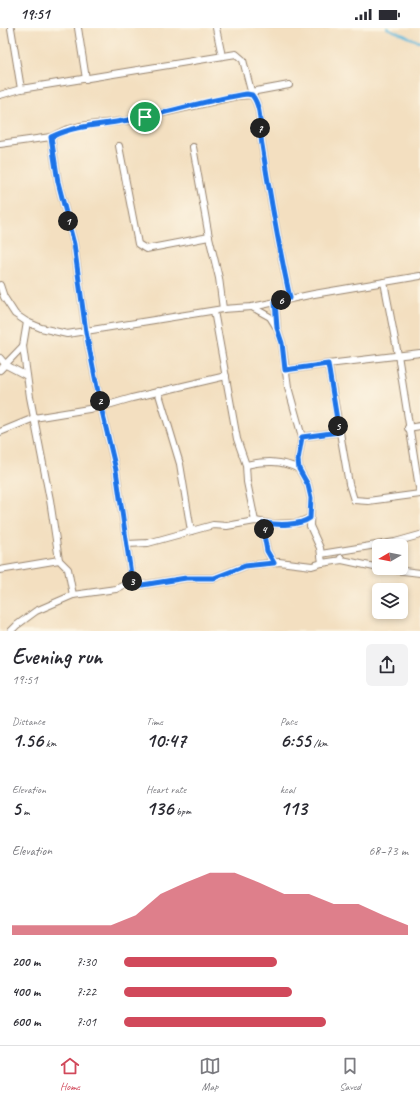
<!DOCTYPE html>
<html lang="en">
<head>
<meta charset="utf-8">
<style>
  body { margin:0; font-family:Caveat,sans-serif; background:#f2f2f3; color:#2b2b33; height:100vh; display:flex; flex-direction:column; font-size:15px; white-space:nowrap }
  * { box-sizing:border-box; margin:0 }
  p { font-size:13px; color:#7c7c81 }
  .icon { flex:none; width:22px; height:22px; fill:none; stroke:currentColor; stroke-width:2; stroke-linecap:round; stroke-linejoin:round }
  .map { position:relative; height:603px; overflow:hidden }
  .sheet { display:flex; flex-direction:column; background:#fff; flex:1 }
  .sheet>* { flex:none }
  .needle { width:26px; rotate:260deg }
  .tools { position:absolute; left:372px; top:511px; display:grid; gap:8px }
  .tools a { display:grid; place-items:center; width:36px; height:36px; border-radius:6px; background:#fff; box-shadow:0 2px 6px #0003; font-size:20px }
  .pin { position:absolute; display:grid; place-items:center; width:34px; height:34px; color:#fff; margin:-17px; border:2px solid #fff; border-radius:50%; box-shadow:0 1px 4px #0007 }
  .km { position:absolute; width:20px; height:20px; margin:-10px; border-radius:50%; background:#222; color:#fff; font-size:11px; line-height:20px; text-align:center }
  .round { display:grid; place-items:center; flex:none; width:42px; height:42px; border-radius:6px; background:#f2f2f3 }
  .head { display:flex; align-items:center; justify-content:space-between; height:68px; padding:0 12px }
  h1 { font-size:22px; font-weight:700; line-height:30px }
  .figures { display:grid; grid-template-columns:repeat(3,1fr); gap:6px; height:68px; padding:4px 12px }
  .figures div { display:grid; align-content:center }
  .figures b { font-size:20px; font-weight:700 }
  .figures small { font-size:11px; font-weight:400 }
  .figures p { font-size:11px }
  .chart { height:112px; padding:8px 12px }
  .chart p { display:flex; justify-content:space-between }
  .chart svg { width:100%; height:72px; margin-top:4px; fill:#d1495b; opacity:.7 }
  ul { padding:0 12px; list-style:none; font-size:13px }
  li { display:grid; grid-template-columns:64px 48px 1fr; align-items:center; height:30px }
  li i { height:10px; border-radius:5px; background:#d1495b }
  .status { display:flex; justify-content:space-between; align-items:center; height:28px; padding:0 20px; background:#fff; direction:ltr }
  .status svg { height:11px; fill:currentColor }
  .tab-bar { display:flex; justify-content:space-around; align-items:center; height:56px; border-top:1px solid #e1e1e2; background:#fff; font-size:11px; color:#7c7c81 }
  .tab-bar a { display:grid; justify-items:center; gap:2px }
  .tab-bar .on { color:#d1495b }
  .map>svg:first-child { display:block }
  .lines { fill:none; stroke-linecap:round; stroke-linejoin:round }
  .stream { stroke:#61b9de; stroke-width:2 }
  .street-casing { stroke:#97846f; stroke-width:8 }
  .street { stroke:#fff; stroke-width:6 }
  .route-casing { stroke:#fff; stroke-width:8 }
  .route { stroke:#1a73e8; stroke-width:5 }
</style>
</head>
<body>
<div class="status"><b>19:51</b><svg viewBox="0 0 49 12"><path d="M0 12V9h3v3zM5 12V6h3v6zM10 12V3h3v9zM15 12V0h3v12zM26 1h20v11H26zM47 4h2v5h-2z"/></svg></div>
<div class="map">
<svg width="420" height="603" viewBox="0 0 420 603">
  <rect width="100%" height="100%" fill="#fcf5e5"/>
  <filter id="ink" filterUnits="userSpaceOnUse"><feTurbulence type="fractalNoise" baseFrequency=".025" numOctaves="2"/><feDisplacementMap in="SourceGraphic" scale="8" xChannelSelector="R" yChannelSelector="G"/><feConvolveMatrix kernelMatrix="1 2 1 2 8 2 1 2 1" color-interpolation-filters="sRGB"/></filter>
  <filter id="wash" filterUnits="userSpaceOnUse"><feTurbulence type="fractalNoise" baseFrequency=".012" numOctaves="4" result="noise"/><feDisplacementMap in="SourceGraphic" scale="16" xChannelSelector="R" yChannelSelector="G"/><feGaussianBlur stdDeviation="0.9" result="paint"/><feColorMatrix in="noise" values="0 0 0 0 0 0 0 0 0 0 0 0 0 0 0 0 0 1.4 0 .05"/><feComposite in="paint" operator="in"/></filter>
  <g filter="url(#wash)">
    <rect width="100%" height="100%" fill="#f3dfc0"/>
    <g class="lines">
      <!-- stream -->
      <path class="stream" d="M387,0L420,14"/>
    </g>
  </g>
  <g filter="url(#ink)">
    <g class="lines">
      <!-- street casing -->
      <g class="street-casing">
        <g id="street">
          <path d="M11,0L21,61"/>
          <path d="M78,0L86,51"/>
          <path d="M216,0L222,28"/>
          <path d="M251,64L289,57"/>
          <path d="M0,67L21,61L236,26L243,32L252,67"/>
          <path d="M51,109L58,154L74,216L86,304L101,379L116,442L132,553"/>
          <path d="M0,116L51,109L65,102L80,98L132,92L237,68L252,67C263,81 259,101 262,117C270,168 279,219 290,270"/>
          <path d="M119,118L138,216L146,221L209,209"/>
          <path d="M193,119L209,209L219,250L223,281"/>
          <path d="M384,254L398,327L420,466"/>
          <path d="M0,257L4,269L15,286L27,294L41,300L67,306L223,281L252,279L314,266L420,248"/>
          <path d="M275,273L277,298"/>
          <path d="M252,279L270,289L277,300L282,315L288,359L302,409L298,432L299,441L308,457L311,470L310,498L320,520L322,535L342,532"/>
          <path d="M214,283L237,411L246,437L247,454L255,493"/>
          <path d="M27,294L23,318L30,369L50,472L59,532"/>
          <path d="M0,330L6,337L27,348"/>
          <path d="M328,336L420,325"/>
          <path d="M0,342L23,318"/>
          <path d="M285,342L328,336L349,456L354,472L368,473L420,466"/>
          <path d="M158,363L180,436L191,503"/>
          <path d="M408,400L420,398"/>
          <path d="M0,404L34,390L101,379L132,370L226,348"/>
          <path d="M302,409L339,404"/>
          <path d="M246,437C265,433 281,432 299,441"/>
          <path d="M264,495V507L267,523L274,535"/>
          <path d="M127,516L148,515L213,497L227,498L255,493L272,496L298,495L310,490"/>
          <path d="M321,526L395,514L420,507"/>
          <path d="M341,530L342,532L379,540"/>
          <path d="M379,540L420,545"/>
          <path d="M0,542L59,532L68,541L73,567"/>
          <path d="M11,603L17,597L36,583L73,567L116,561L132,553L142,557L186,550H214L245,538L279,534L312,538L322,535"/>
        </g>
      </g>
      <!-- street -->
      <use href="#street" class="street"/>
    </g>
  </g>
  <g class="lines" filter="url(#ink)">
    <!-- route casing -->
    <g class="route-casing">
      <path id="route" d="M247,66L252,67C263,81 259,101 262,117C270,168 279,219 290,270L275,273L277,300L282,315L285,342L328,336L339,404L302,409L298,432L299,441L308,457L311,470L310,490C299,498 277,497 264,495V507L267,523L274,535L245,538L214,550H186L142,557L132,553L116,442L101,379L86,304L74,216L58,154L51,109C77,96 106,97 134,91C172,84 209,71 247,66Z"/>
    </g>
    <!-- route -->
    <use href="#route" class="route"/>
  </g>
</svg>
<div class="tools">
<a><svg class="needle" viewBox="-14 -14 28 28"><path d="M0-13l5 13h-10z" fill="#e53935"/><path d="M0 13l5-13h-10z" fill="#7c7c81"/></svg></a>
<a><svg class="icon" aria-label="layers" viewBox="0 0 24 24"><path d="M12 4l9 5-9 5-9-5zM3 14l9 5 9-5"/></svg></a>
</div>
<div class="pin" style="left:145px;top:89px;background:#1e9e55"><svg class="icon" aria-label="arrive" viewBox="0 0 24 24"><path d="M6 21V4h12l-3 4 3 4H6"/></svg></div>
<b class="km" style="left:68px;top:193px">1</b>
<b class="km" style="left:100px;top:373px">2</b>
<b class="km" style="left:132px;top:553px">3</b>
<b class="km" style="left:264px;top:501px">4</b>
<b class="km" style="left:338px;top:398px">5</b>
<b class="km" style="left:281px;top:272px">6</b>
<b class="km" style="left:260px;top:100px">7</b>
</div>
<section class="sheet">
<div class="head"><div><h1>Evening run</h1><p>19:51</p></div><a class="round"><svg class="icon" aria-label="share" viewBox="0 0 24 24"><path d="M12 15V3M7 8l5-5 5 5M5 13v7h14v-7"/></svg></a></div>
<div class="figures">
<div><p>Distance</p><b>1.56<small> km</small></b></div>
<div><p>Time</p><b>10:47</b></div>
<div><p>Pace</p><b>6:55<small> /km</small></b></div>
</div>
<div class="figures">
<div><p>Elevation</p><b>5<small> m</small></b></div>
<div><p>Heart rate</p><b>136<small> bpm</small></b></div>
<div><p>kcal</p><b>113</b></div>
</div>
<div class="chart"><p><span>Elevation</span>68–73 m</p>
<svg viewBox="0 0 160 44" preserveAspectRatio="none"><path d="M0 44V38L10 38L20 38L30 38L40 38L50 32L60 19L70 12L80 6L90 6L100 12L110 19L120 19L130 25L140 25L150 32L160 38V44z"/></svg>
</div>
<ul>
<li><b>200 m</b>7:30<i style="width:54%"></i></li>
<li><b>400 m</b>7:22<i style="width:59%"></i></li>
<li><b>600 m</b>7:01<i style="width:71%"></i></li>
</ul>
</section>
<nav class="tab-bar">
<a class="on"><svg class="icon" aria-label="home" viewBox="0 0 24 24"><path d="M3 11l9-7 9 7M6 9v11h12V9"/></svg>Home</a>
<a><svg class="icon" aria-label="map" viewBox="0 0 24 24"><path d="M3 6l6-2 6 2 6-2v14l-6 2-6-2-6 2zM9 4v14M15 6v14"/></svg>Map</a>
<a><svg class="icon" aria-label="saved" viewBox="0 0 24 24"><path d="M7 4h10v16l-5-4-5 4z"/></svg>Saved</a>
</nav>
</body>
</html>
